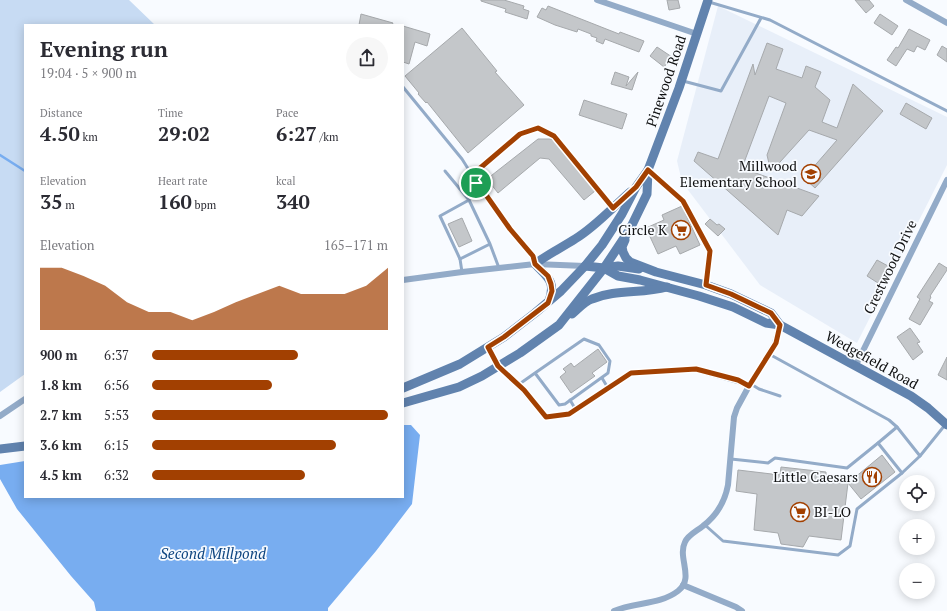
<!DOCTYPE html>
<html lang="en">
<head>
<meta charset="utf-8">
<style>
  body { margin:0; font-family:"PT Serif",serif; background:#f7f7f7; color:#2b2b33; height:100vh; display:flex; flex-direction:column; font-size:15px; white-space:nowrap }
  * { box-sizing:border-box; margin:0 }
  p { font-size:13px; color:#7c7c81 }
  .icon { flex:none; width:22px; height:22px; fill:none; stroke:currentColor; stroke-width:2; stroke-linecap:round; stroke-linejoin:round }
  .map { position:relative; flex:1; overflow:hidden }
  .details { position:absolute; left:24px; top:24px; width:380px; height:474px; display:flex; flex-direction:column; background:#fff; border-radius:0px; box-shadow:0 2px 10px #0003 }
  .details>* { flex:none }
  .fabs { position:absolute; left:899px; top:475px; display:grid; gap:8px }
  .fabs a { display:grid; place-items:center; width:36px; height:36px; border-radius:50%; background:#fff; box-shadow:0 2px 10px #0003; font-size:20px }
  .pin { position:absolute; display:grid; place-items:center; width:34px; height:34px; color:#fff; margin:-17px; border:2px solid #fff; border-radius:50%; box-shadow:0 1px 4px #0007 }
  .round { display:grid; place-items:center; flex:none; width:42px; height:42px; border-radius:21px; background:#f7f7f7 }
  .head { display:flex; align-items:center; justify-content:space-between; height:68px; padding:0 16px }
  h1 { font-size:22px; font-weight:700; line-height:30px }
  .stats { display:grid; grid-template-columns:repeat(3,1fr); gap:6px; height:68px; padding:4px 16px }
  .stats div { display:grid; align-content:center }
  .stats b { font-size:20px; font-weight:700 }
  .stats small { font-size:11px; font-weight:400 }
  .stats p { font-size:11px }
  .chart { height:112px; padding:8px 16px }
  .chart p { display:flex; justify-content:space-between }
  .chart svg { width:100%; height:72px; margin-top:4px; fill:#a24001; opacity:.7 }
  ul { padding:0 16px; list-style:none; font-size:13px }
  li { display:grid; grid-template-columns:64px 48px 1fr; align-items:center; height:30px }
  li i { height:10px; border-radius:5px; background:#a24001 }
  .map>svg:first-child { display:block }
  .built { fill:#e8eff9 }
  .green { fill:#c7dbf3 }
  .water { fill:#78adf0 }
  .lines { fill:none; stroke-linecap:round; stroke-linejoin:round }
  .stream { stroke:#78adf0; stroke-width:2.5 }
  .building { fill:#c4c7ca; stroke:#a6a9ac }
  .lane { stroke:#93abc8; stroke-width:3 }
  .street { stroke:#93abc8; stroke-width:6 }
  .secondary { stroke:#6183ae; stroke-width:9 }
  .route-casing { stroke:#fff; stroke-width:8 }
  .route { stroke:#a24001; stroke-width:5 }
  .labels { text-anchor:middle; stroke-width:3.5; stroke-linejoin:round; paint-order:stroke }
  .street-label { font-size:14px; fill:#101112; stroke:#f8fbff }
  .poi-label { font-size:14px; fill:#101112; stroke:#f8fbff; text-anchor:end }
  .water-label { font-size:15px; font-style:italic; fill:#0e4580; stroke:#f8fbff }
</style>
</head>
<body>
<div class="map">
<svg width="947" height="611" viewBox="0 0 947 611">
  <rect width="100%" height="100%" fill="#f8fbff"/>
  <!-- built -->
  <path class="built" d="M718,6L947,117V165L857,343L760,285L682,182L677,161Z"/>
  <!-- green -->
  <path class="green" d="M0,0H129L155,25H25V374L0,392Z"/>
  <!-- water -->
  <path class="water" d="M403,425H411L420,435L412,504L376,551L328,608V611H96L94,602L71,576L17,509L0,479V465L25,461V497H403Z"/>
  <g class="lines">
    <!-- stream -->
    <path class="stream" d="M0,155L25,171"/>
  </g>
  <!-- building -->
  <g class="building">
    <path d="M481,0H504L524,6L523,9L529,11L527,19L505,12L506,9L481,1Z"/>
    <path d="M667,0H678L680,8L669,10Z"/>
    <path d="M855,0H869L874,6L866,13Z"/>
    <path d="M548,6L619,34L620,32L644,41L639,52L605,39L603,44L596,41L597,38L591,36V34L578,29L577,32L555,25L537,17L542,8L546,10Z"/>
    <path d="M361,14L393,23L392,25H359Z"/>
    <path d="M880,14L898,26L892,35L874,23Z"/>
    <path d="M403,26L430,34L427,46L415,42L409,64L403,62Z"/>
    <path d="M462,28L497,71L495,72L524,105L468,153L427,102L426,103L418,94L419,93L405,76Z"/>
    <path d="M909,29L930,40L925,50L917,46L914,52L907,49L896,66L887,60L896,47L898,48Z"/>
    <path d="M767,43L783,49L776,69L802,78L806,66L821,72L815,87L830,100L822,122L837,128L853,84L883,111L815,188L804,178L837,140L809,130L771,172L767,155L786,103L769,96L742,168L819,196L802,216L787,210L778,235L694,161L698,152L718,159L753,64L755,75Z"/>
    <path d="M942,46L947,49V62L937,55Z"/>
    <path d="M657,47L672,57L664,67L650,56Z"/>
    <path d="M615,72L629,77L626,86L638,72L632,90L611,84Z"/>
    <path d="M584,100L627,114L622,129L579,115Z"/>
    <path d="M906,103L932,118L926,129L900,114Z"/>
    <path d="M538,139H551L557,144L595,191L584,200L549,159L540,158L498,193L487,179Z"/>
    <path d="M682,206L700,245L680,254L676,246L658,254L646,228L664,220L662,215Z"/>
    <path d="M462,218L472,241L459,247L448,224Z"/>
    <path d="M710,219L717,225L719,224L725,229L718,236L705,224Z"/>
    <path d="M877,260L888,266L878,283L867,276Z"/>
    <path d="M939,263L947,268V270L930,296L931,297L929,301L933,303L920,325L909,319L920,299L917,297Z"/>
    <path d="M910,328L920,342L917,343L923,352L913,360L897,337Z"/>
    <path d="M598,349L607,362L592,373L595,376L571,393L560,377L566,372L563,369L571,363L574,367Z"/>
    <path d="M947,357V380L938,375Z"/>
    <path d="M882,455L895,472L861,499L848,483Z"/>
    <path d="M781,467L826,472V480L848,483L841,540L809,536L803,547L781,544L778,533L754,530L757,494L736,491L738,470L780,475Z"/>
  </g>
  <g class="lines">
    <!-- lane -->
    <g class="lane">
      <path d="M709,2L770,20L947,111"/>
      <path d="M683,81L721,91L761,18"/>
      <path d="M403,87L462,159L477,183L510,229L533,256L535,263"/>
      <path d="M445,171L469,200"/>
      <path d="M650,172L683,201L710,251L706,284"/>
      <path d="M472,175L520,134L538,128L554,136L612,206"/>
      <path d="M490,244L460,259L440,216L469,200L490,244L499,268"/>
      <path d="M460,259L462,272"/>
      <path d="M769,354L889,420L897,427L920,456L945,425"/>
      <path d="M602,378L608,388"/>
      <path d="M751,384L759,389L780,396"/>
      <path d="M518,385L535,373L559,405L565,404L608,373L610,361L599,345L584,339L535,373"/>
      <path d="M570,400L576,410"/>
      <path d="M897,427L878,443L902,473L920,456"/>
      <path d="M731,459L768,463L775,458L847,468L878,443"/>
      <path d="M705,525L723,541L838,555L850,546L857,509L902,473"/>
    </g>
    <!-- street -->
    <g class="street">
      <path d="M597,0L697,34"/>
      <path d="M906,0L947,23"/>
      <path d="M403,280L462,272L535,264L585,266"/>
      <path d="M488,347L498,366L523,390L546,417L569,414L631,373L696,369L738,381L749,386"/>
      <path d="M856,365L947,180"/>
      <path d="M0,416L25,399"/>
      <path d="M683,585L736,607L742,611"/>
      <path d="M614,611C634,602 660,605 678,591C695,578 677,558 685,542C688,535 697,531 703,526C716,516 725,501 728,485L734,417L737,408L749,386L775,343L780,325"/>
    </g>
    <!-- secondary -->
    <g class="secondary">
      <path d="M625,240L622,247L623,252L626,258L630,262L656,272L706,285L731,294L771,313L780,325"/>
      <path d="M585,266L604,268L618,266L639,269"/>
      <path d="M604,268L618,276L640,280L699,296L733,307L766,323L780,325L911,396L928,408L947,425"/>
      <path d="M549,301C556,281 548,278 535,264C548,254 561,248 575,239C595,227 612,208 630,192"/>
      <path d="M572,314C578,309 585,301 592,299C616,289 642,294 667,287"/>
      <path d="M403,388L460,364L504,337L535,313L561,291L585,266L602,245L622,214L636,187L648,170L679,88L708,0"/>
      <path d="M403,403L459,387L482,376L520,353L559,325L604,268L630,229L647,194L648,170"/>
      <path d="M0,449L25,446"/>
    </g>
  </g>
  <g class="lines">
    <!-- route casing -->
    <g class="route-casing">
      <path id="route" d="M538,128L554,136L613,208L636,187L648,170L683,201L710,251L706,285L731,294L771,313L780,325L776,343L749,386L738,380L696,369L631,373L569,414L546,417L524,390L498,366L488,347L504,337L548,303L552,291L551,284L548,276L535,264L533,256L510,229L472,175L520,134Z"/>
    </g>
    <!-- route -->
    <use href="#route" class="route"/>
  </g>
  <!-- icons -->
  <defs>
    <g id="school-ring" transform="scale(1)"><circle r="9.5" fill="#f8fbff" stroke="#a24001" stroke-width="1.5"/><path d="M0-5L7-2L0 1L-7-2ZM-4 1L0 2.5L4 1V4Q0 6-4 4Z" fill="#a24001"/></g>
    <g id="supermarket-ring" transform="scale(1)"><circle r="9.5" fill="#f8fbff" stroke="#a24001" stroke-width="1.5"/><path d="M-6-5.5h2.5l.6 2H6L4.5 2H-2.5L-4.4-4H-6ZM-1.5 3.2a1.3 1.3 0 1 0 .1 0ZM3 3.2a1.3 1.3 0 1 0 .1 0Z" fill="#a24001"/></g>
    <g id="restaurant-ring" transform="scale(1)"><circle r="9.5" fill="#f8fbff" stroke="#a24001" stroke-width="1.5"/><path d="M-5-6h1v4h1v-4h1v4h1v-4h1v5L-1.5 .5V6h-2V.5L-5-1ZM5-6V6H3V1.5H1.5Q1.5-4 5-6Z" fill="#a24001"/></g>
  </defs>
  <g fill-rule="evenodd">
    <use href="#school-ring" x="811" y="174"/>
    <use href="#supermarket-ring" x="681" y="230"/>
    <use href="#restaurant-ring" x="872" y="477"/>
    <use href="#supermarket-ring" x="800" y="512"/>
  </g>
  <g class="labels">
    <!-- street labels -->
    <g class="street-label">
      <text transform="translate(666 81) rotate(-71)" y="5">Pinewood Road</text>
      <text transform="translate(890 267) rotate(-64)" y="5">Crestwood Drive</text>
      <text transform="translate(872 360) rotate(29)" y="5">Wedgefield Road</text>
    </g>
    <!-- poi labels -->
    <g class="poi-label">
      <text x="797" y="171">Millwood<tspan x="797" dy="16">Elementary School</tspan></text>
      <text x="667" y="235">Circle K</text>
      <text x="858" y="482">Little Caesars</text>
      <text x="814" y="517" text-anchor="start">BI-LO</text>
    </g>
    <!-- water labels -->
    <g class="water-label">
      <text x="213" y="559">Second Millpond</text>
    </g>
  </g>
</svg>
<div class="fabs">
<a><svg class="icon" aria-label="locate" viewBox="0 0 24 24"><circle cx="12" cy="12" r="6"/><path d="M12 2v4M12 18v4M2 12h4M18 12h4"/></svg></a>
<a>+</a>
<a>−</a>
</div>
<div class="pin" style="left:476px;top:183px;background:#1e9e55"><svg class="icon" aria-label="arrive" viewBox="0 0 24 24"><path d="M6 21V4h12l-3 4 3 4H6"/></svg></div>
<section class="details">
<div class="head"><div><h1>Evening run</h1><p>19:04 · 5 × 900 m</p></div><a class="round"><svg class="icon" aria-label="share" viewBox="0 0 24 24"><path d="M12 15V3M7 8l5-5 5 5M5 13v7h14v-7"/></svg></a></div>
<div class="stats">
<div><p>Distance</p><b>4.50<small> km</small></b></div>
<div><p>Time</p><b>29:02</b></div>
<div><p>Pace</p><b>6:27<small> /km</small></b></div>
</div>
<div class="stats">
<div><p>Elevation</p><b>35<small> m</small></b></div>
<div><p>Heart rate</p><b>160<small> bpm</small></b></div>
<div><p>kcal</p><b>340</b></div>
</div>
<div class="chart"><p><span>Elevation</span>165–171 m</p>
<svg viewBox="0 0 160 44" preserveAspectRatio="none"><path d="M0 44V6L10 6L20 11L30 17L40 27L50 33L60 33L70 38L80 33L90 27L100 22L110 17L120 22L130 22L140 22L150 17L160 6V44z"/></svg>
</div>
<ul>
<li><b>900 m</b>6:37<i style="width:62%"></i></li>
<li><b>1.8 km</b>6:56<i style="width:51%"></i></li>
<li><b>2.7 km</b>5:53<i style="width:100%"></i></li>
<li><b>3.6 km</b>6:15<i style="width:78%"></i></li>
<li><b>4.5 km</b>6:32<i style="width:65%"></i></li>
</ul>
</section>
</div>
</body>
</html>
